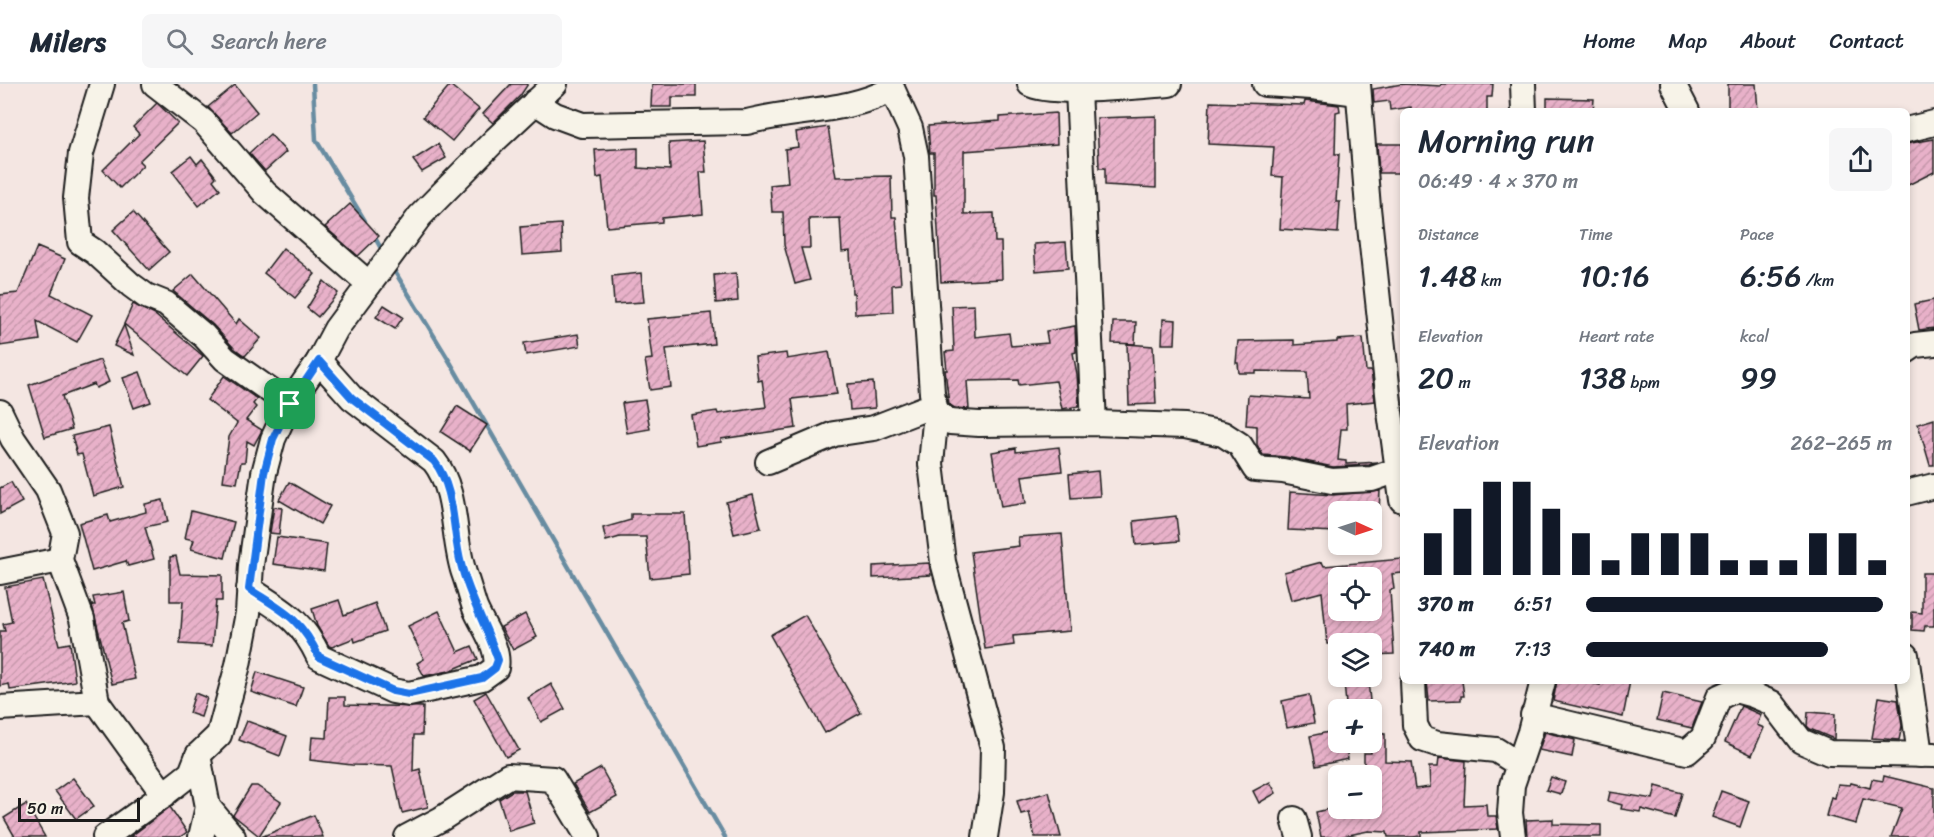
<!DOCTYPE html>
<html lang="en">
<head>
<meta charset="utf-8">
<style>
  body { margin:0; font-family:Sriracha,sans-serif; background:#f6f6f7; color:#1f2937; height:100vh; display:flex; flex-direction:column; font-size:22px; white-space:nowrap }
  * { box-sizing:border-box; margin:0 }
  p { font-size:20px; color:#747a83 }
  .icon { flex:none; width:33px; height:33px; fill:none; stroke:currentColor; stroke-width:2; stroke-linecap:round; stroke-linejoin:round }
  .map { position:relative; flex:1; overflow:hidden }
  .details { position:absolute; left:1400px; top:24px; width:510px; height:576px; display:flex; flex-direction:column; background:#fff; border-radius:9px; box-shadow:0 3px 9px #0003 }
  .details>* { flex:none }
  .needle { width:39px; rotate:93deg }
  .fabs { position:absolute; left:1328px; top:417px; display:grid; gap:12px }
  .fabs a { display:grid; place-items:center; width:54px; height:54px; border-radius:9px; background:#fff; box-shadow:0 3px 9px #0003; font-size:30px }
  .scale { position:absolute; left:18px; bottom:15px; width:122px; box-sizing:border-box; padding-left:6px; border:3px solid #1c1c1c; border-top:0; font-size:16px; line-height:21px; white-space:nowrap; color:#1c1c1c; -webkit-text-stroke:4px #f7f3e8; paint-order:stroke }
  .pin { position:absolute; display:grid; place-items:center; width:51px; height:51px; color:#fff; margin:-26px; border-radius:12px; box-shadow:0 3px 9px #0006 }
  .round { display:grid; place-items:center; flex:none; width:63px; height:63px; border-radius:9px; background:#f6f6f7 }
  .summary { display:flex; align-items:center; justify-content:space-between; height:102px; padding:0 18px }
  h1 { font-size:33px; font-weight:600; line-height:45px }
  .metrics { display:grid; grid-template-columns:repeat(3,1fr); gap:9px; height:102px; padding:6px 18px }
  .metrics div { display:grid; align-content:center }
  .metrics b { font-size:30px; font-weight:600 }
  .metrics small { font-size:16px; font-weight:400 }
  .metrics p { font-size:16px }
  .chart { height:168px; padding:12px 18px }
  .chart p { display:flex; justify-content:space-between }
  .chart svg { width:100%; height:108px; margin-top:6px; stroke:#111827; stroke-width:6 }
  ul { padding:0 18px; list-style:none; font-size:20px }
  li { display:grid; grid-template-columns:96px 72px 1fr; align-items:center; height:45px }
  li i { height:15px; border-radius:8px; background:#111827 }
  header { display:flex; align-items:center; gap:36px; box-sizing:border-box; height:84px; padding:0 30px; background:#fff; border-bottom:2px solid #e0e1e3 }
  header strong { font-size:28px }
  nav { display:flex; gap:33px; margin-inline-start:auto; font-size:21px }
  .search { width:420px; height:54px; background:#f6f6f7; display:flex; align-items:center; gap:15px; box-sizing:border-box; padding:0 21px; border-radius:9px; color:#747a83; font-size:22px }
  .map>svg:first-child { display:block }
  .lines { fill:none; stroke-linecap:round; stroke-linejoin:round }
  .stream { stroke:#678ca1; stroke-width:4.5 }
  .building { fill:url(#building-hatch); stroke:#1c1c1c; stroke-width:1.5; fill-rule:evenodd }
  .minor-casing { stroke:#1c1c1c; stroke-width:28 }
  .minor { stroke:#f7f3e8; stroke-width:24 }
  .route-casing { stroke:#fff; stroke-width:12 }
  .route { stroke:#1a73e8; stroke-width:8 }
</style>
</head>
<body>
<header>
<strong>Milers</strong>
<div class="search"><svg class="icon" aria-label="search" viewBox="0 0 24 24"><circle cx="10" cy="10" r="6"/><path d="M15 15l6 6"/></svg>Search here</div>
<nav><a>Home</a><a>Map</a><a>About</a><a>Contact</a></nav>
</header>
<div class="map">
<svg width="1934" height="753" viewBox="0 0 1934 753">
  <defs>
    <pattern id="building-hatch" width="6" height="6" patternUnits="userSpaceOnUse" patternTransform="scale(1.5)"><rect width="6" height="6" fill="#e8b1c9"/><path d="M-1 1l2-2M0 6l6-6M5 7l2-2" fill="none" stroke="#c698ac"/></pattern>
  </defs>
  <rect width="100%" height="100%" fill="#f4e6e2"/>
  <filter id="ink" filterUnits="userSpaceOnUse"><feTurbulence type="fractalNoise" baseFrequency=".0167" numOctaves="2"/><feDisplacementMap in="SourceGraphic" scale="12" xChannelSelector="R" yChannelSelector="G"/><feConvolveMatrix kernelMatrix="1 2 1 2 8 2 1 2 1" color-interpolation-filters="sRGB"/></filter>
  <g filter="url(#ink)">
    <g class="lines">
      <!-- stream -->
      <g class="stream">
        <path d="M313,0L316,56L365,137"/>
        <path d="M374,152L383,168"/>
        <path d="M392,183L450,278L725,753"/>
      </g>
    </g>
    <!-- building -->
    <g class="building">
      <path d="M511,0H528L520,12L493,39L483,30Z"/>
      <path d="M652,0H696V13H672V23H651Z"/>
      <path d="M1402,0L1441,2V0H1493L1492,13H1487V27H1411V23L1390,26L1389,17L1374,19L1373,5Z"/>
      <path d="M1728,0H1756L1758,27H1728Z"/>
      <path d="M235,1L257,28L232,49L208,23Z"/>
      <path d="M450,1L479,25L452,57L423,33Z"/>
      <path d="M1547,14L1594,15L1593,27H1547Z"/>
      <path d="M1305,17L1339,21L1340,27L1336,28L1335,70H1339L1336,118H1340L1338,149L1280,145L1283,93L1272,92L1274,63L1208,60L1210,18L1304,21Z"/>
      <path d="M157,19L178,39L139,77L143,81L120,104L103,86L139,50L133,43Z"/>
      <path d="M1056,29L1057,60L964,67V130L994,129L995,158H1001L1002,195L941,198L936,111H934V69H930L928,42L1000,37V33Z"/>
      <path d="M1156,32V104L1105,101V84H1099L1097,34Z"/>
      <path d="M828,43L836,93L891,92L892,133H896L901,200L892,201L893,228L855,230L854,209H852L850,167L842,168L840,134L809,135L810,164H801L810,196L795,200L784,161L783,128H772L770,101L788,99L785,65L798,63L796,48Z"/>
      <path d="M270,50L286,68L265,87L249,69Z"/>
      <path d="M1934,55V88L1906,102V60Z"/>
      <path d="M703,57L706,88H700L703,130L662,134V138L607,143L602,93L597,94L595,66L638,64V84L670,86L669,59Z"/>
      <path d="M438,60L446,74L422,88L413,76Z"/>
      <path d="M1377,60H1402V89H1379Z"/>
      <path d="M191,72L197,80L202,75L216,93L213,96L220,105L199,122L172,87Z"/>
      <path d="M350,120L379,152L358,172L325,143Z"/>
      <path d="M133,128L169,168L149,186L113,146Z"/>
      <path d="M561,140L562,168L522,171L520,143Z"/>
      <path d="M1066,158L1068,184L1036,187L1034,160Z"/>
      <path d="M37,163L65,175L51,210L92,231L77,258L37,237L40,256L0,262V211L18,209Z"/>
      <path d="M283,164L315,190L295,214L264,189Z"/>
      <path d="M641,189L644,218L614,220L612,192Z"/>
      <path d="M736,189L738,217L716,219L714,191Z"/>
      <path d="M193,190L236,240L239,235L261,254L245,272L234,264L213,241L173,207Z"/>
      <path d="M324,197L338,209L318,233L307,224Z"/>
      <path d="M1934,216V244L1919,246L1914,220Z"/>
      <path d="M133,220L155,231L203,272L187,292L124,240Z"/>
      <path d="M384,221L403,233L395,245L376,233Z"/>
      <path d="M974,221L975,253L1009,249L1011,262L1048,259L1046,247L1075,242L1076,268L1073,269L1077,290L1079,322L1062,325L1056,297L1019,301L1018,296L967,297L969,325L955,324L949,320L945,286H947L945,268L954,267L952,222Z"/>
      <path d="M711,229L714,260L666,265L671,303L650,306L645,276L652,275L647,235Z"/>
      <path d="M1163,235L1176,236L1175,260H1162Z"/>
      <path d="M1113,238H1136L1135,260L1112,259Z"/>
      <path d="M124,241L134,271L114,262Z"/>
      <path d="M578,250L580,262L526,271L524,259Z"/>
      <path d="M1363,254L1366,287H1371L1375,317L1346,320L1347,345H1341L1338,376L1346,377V380L1378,378L1369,381L1333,383L1286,373L1263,371L1257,361V342L1246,341L1248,311L1309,315L1307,288L1256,287V289H1239L1238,279H1236L1238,257L1294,256V261L1337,258V256Z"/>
      <path d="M1127,260L1153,262L1156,320L1129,321Z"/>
      <path d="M829,268L837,310L792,315L796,344L721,355V358L696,362L691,331L717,327L718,330L766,323L762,296L758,297L755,273L786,269L787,275Z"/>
      <path d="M100,276L109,298L96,304L94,300L62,312L72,345L45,353L29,301Z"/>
      <path d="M140,288L151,318L134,324L123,294Z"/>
      <path d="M224,292L257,315L253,320L256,323L246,336L262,346L254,361L247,357L245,378H241L237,399L223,397L229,353L237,339L207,316Z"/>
      <path d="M873,298L875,324L850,326L848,300Z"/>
      <path d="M645,316L650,345L627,349L622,319Z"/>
      <path d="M457,322L487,341L470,367L441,348Z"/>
      <path d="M1934,335V381H1930L1918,340Z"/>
      <path d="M109,343L124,403L93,412L82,370L77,371L72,352Z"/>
      <path d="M1059,363L1062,387L1022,392L1026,419L1001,423L992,368L1016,364V368Z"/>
      <path d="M1098,387L1100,412L1071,414L1069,390Z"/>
      <path d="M11,398L22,418L0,430V404Z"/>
      <path d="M289,398L330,422L320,440L279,416Z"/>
      <path d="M1380,407L1379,428H1338V448L1288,446L1290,408L1333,411Z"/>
      <path d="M753,411L761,444L734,450L726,418Z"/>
      <path d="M163,416L168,438L145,443L154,475L128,482L126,477L92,487L79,439L108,431L110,438L146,428L145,420Z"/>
      <path d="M274,423L282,424L279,450L270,449Z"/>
      <path d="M191,427L234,438L225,474L191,465L194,456L185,454Z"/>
      <path d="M631,430H685L689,490L650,494L646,453H620L606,457L603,444L631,436Z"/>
      <path d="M1176,432L1179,457L1136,461L1134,437Z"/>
      <path d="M1062,450L1070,547L1013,552L1014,561L985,565L971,468L1019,462L1018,453Z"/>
      <path d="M277,453L327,460L324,487L273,480Z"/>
      <path d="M176,472L180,490L222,491V517H216L212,562L180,560L183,517H170V473Z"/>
      <path d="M1402,475V489L1392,490L1394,505L1390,506L1394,570L1371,571V560H1327L1322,508L1291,516L1284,488L1322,478L1324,482ZM1338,494H1371V526H1338Z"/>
      <path d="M929,479L931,491L873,494V482Z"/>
      <path d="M1922,489H1934V542H1925L1924,547L1912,546V528L1922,529Z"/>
      <path d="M43,496L59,561L70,559L75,597L10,606L9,600L0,602V547H5L3,540L12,538L5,503Z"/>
      <path d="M124,508L129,537L122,539L135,595L112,600L92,521H95L93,513Z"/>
      <path d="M339,516L344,531L375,519L385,547L355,558L354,554L332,563L329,562L317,542L312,525Z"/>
      <path d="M439,527L458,568L472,562L478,575L449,587L424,592L417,579L424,575L408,542Z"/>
      <path d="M525,530L537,553L513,566L501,543Z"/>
      <path d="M805,531L861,629L825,649L770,551Z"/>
      <path d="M257,588L303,603L296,623L251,608Z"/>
      <path d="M1368,596L1370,617L1346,620L1344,599Z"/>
      <path d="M1427,597H1462L1464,612H1461V616L1429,617Z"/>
      <path d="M1557,597H1582L1600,601V597H1630L1623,633L1553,617Z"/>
      <path d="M551,600L565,625L541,638L528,614Z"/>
      <path d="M486,608L519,666L506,673L474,615Z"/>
      <path d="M195,609L207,614L201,633L189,629Z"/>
      <path d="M1663,609L1702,618L1692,644L1657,636Z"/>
      <path d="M1309,611L1314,639L1287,644L1282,617Z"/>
      <path d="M329,613H345V621L423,623L422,651H414L413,687L420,685L428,723L402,729L392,682L352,681L310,676L312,653L327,654Z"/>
      <path d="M1879,613L1898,616L1902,642L1899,656L1872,654Z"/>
      <path d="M1741,622L1761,631L1757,641L1764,644L1752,671L1725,658Z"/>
      <path d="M1808,628L1835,630L1834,655L1810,645L1807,642Z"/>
      <path d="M247,637L287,652L280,672L239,656Z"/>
      <path d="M1338,646V658H1345L1348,675L1316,682L1310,652Z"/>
      <path d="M1545,648L1575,656L1572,673L1539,666Z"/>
      <path d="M1371,649L1385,650V677L1411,678L1415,705L1430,703L1429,683H1438L1439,674L1466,677L1464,721L1486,720L1487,732H1496L1498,745L1421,748V752L1413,753H1388L1387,748L1368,747L1339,753H1321L1316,728L1333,724H1371V692H1364V669H1371Z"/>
      <path d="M601,684L617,713L590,728L573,700Z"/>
      <path d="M1884,692L1934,704V744L1931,753H1891L1902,724L1863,715L1856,740L1826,732L1831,713L1835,714L1838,700L1850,701L1851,699L1870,704L1872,695L1883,697Z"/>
      <path d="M1551,693L1565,698L1561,710L1546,706Z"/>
      <path d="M73,694L94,722L76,735L55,707Z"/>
      <path d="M1270,698L1276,709L1259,719L1253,707Z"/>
      <path d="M251,702H257L281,718L259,752L233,731Z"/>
      <path d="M1656,702L1682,709L1675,734L1641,725L1640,728L1621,725L1622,721L1608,717L1610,708L1653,715Z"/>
      <path d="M512,707H525L534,739L509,747L499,715Z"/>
      <path d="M1721,707L1749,717L1740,743L1712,733Z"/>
      <path d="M1049,708L1061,753H1035L1029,728L1021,730L1017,717Z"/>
      <path d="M26,720L45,753H15L4,734Z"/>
      <path d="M170,723L187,748L180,753H130Z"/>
      <path d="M314,731L323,753H261Z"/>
      <path d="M1553,735V740L1601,741V753H1527L1526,736Z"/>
    </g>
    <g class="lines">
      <!-- minor casing -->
      <g class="minor-casing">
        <g id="minor">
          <path d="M102,0L81,69L76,114L80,158L95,168L131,201L146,212L166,220L204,252L225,275L289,320"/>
          <path d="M155,0L204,38L265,109L369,200"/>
          <path d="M890,0L910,44L916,72L932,309L936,328L931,380L943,478L993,664L992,708L985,753"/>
          <path d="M1030,0C1050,12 1142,2 1169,0"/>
          <path d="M1265,0L1312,3L1358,9"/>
          <path d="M1358,0L1368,124L1390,328L1402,416"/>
          <path d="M1523,0L1524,27"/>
          <path d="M1673,0L1687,27"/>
          <path d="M1078,6L1094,339"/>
          <path d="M535,18L555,31L582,41L747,38C794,25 848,29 892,5"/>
          <path d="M1906,46L1934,39"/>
          <path d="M1906,267L1915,261L1934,259"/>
          <path d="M0,328L13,355L48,406L65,449L60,476L82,535L97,618L164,711"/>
          <path d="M768,378L834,350L874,344L923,325L936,328L950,338L979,340L1094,339L1185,342L1223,350L1240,361L1255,385L1283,387L1332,397L1372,395L1398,386"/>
          <path d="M1906,409L1934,402"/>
          <path d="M0,488L60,476"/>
          <path d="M249,505C283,527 301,535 319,573L393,607L409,610L482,594L496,584C500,564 483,543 475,524C471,512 468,500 464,489C452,453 458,407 434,377L352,314L319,277"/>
          <path d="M1906,571L1920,671"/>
          <path d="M1413,597L1415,641L1422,655L1437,660L1496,666L1518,680"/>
          <path d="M0,624L97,618"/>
          <path d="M1533,631L1687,668L1703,654L1719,613L1735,606L1753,611L1772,619L1801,657L1829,669L1934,671"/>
          <path d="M198,671L208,723L233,753"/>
          <path d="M1294,735L1299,753"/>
          <path d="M105,753L154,718L191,689L198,671L219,651L238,581L248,529L251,481L264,389L273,355L289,320L319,277L336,245L420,132L496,55L555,0"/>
          <path d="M201,753L208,723"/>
          <path d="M407,753L441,735L508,692L553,695L588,753"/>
          <path d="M1513,753L1510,729L1512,701L1530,648L1543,597"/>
        </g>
      </g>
      <!-- minor -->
      <use href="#minor" class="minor"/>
    </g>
  </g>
  <g class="lines" filter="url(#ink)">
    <!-- route casing -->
    <g class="route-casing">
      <path id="route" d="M319,277L352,314L434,377C456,405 452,447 461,480C469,513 487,543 498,576L495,584L482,594L409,610L393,607L319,573C301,534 283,527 249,505L264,389L273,355L290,320Z"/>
    </g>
    <!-- route -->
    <use href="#route" class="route"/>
  </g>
</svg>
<div class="fabs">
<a><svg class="needle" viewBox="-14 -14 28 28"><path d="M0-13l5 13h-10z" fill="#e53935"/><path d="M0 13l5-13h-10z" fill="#747a83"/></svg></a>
<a><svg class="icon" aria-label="locate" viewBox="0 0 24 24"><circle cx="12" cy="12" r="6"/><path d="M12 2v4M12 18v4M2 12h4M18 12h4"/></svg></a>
<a><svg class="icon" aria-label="layers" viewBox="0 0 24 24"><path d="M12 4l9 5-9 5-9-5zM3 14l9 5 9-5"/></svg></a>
<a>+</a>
<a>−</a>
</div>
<div class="scale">50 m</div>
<div class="pin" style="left:290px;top:320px;background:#1e9e55"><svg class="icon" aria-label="arrive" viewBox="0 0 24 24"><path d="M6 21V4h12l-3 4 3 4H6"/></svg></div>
<section class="details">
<div class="summary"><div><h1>Morning run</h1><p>06:49 · 4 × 370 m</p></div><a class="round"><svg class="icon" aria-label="share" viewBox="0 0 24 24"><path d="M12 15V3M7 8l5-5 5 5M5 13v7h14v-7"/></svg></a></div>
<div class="metrics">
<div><p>Distance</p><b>1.48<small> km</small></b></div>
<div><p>Time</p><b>10:16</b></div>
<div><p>Pace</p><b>6:56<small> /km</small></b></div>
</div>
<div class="metrics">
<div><p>Elevation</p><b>20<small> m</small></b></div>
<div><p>Heart rate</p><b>138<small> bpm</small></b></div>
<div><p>kcal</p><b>99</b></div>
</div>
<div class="chart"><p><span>Elevation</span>262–265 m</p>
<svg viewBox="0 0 160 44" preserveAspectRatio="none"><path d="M5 44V27M15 44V17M25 44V6M35 44V6M45 44V17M55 44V27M65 44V38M75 44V27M85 44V27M95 44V27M105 44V38M115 44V38M125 44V38M135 44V27M145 44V27M155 44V38"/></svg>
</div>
<ul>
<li><b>370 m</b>6:51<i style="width:97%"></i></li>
<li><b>740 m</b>7:13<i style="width:79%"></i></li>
</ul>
</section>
</div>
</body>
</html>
